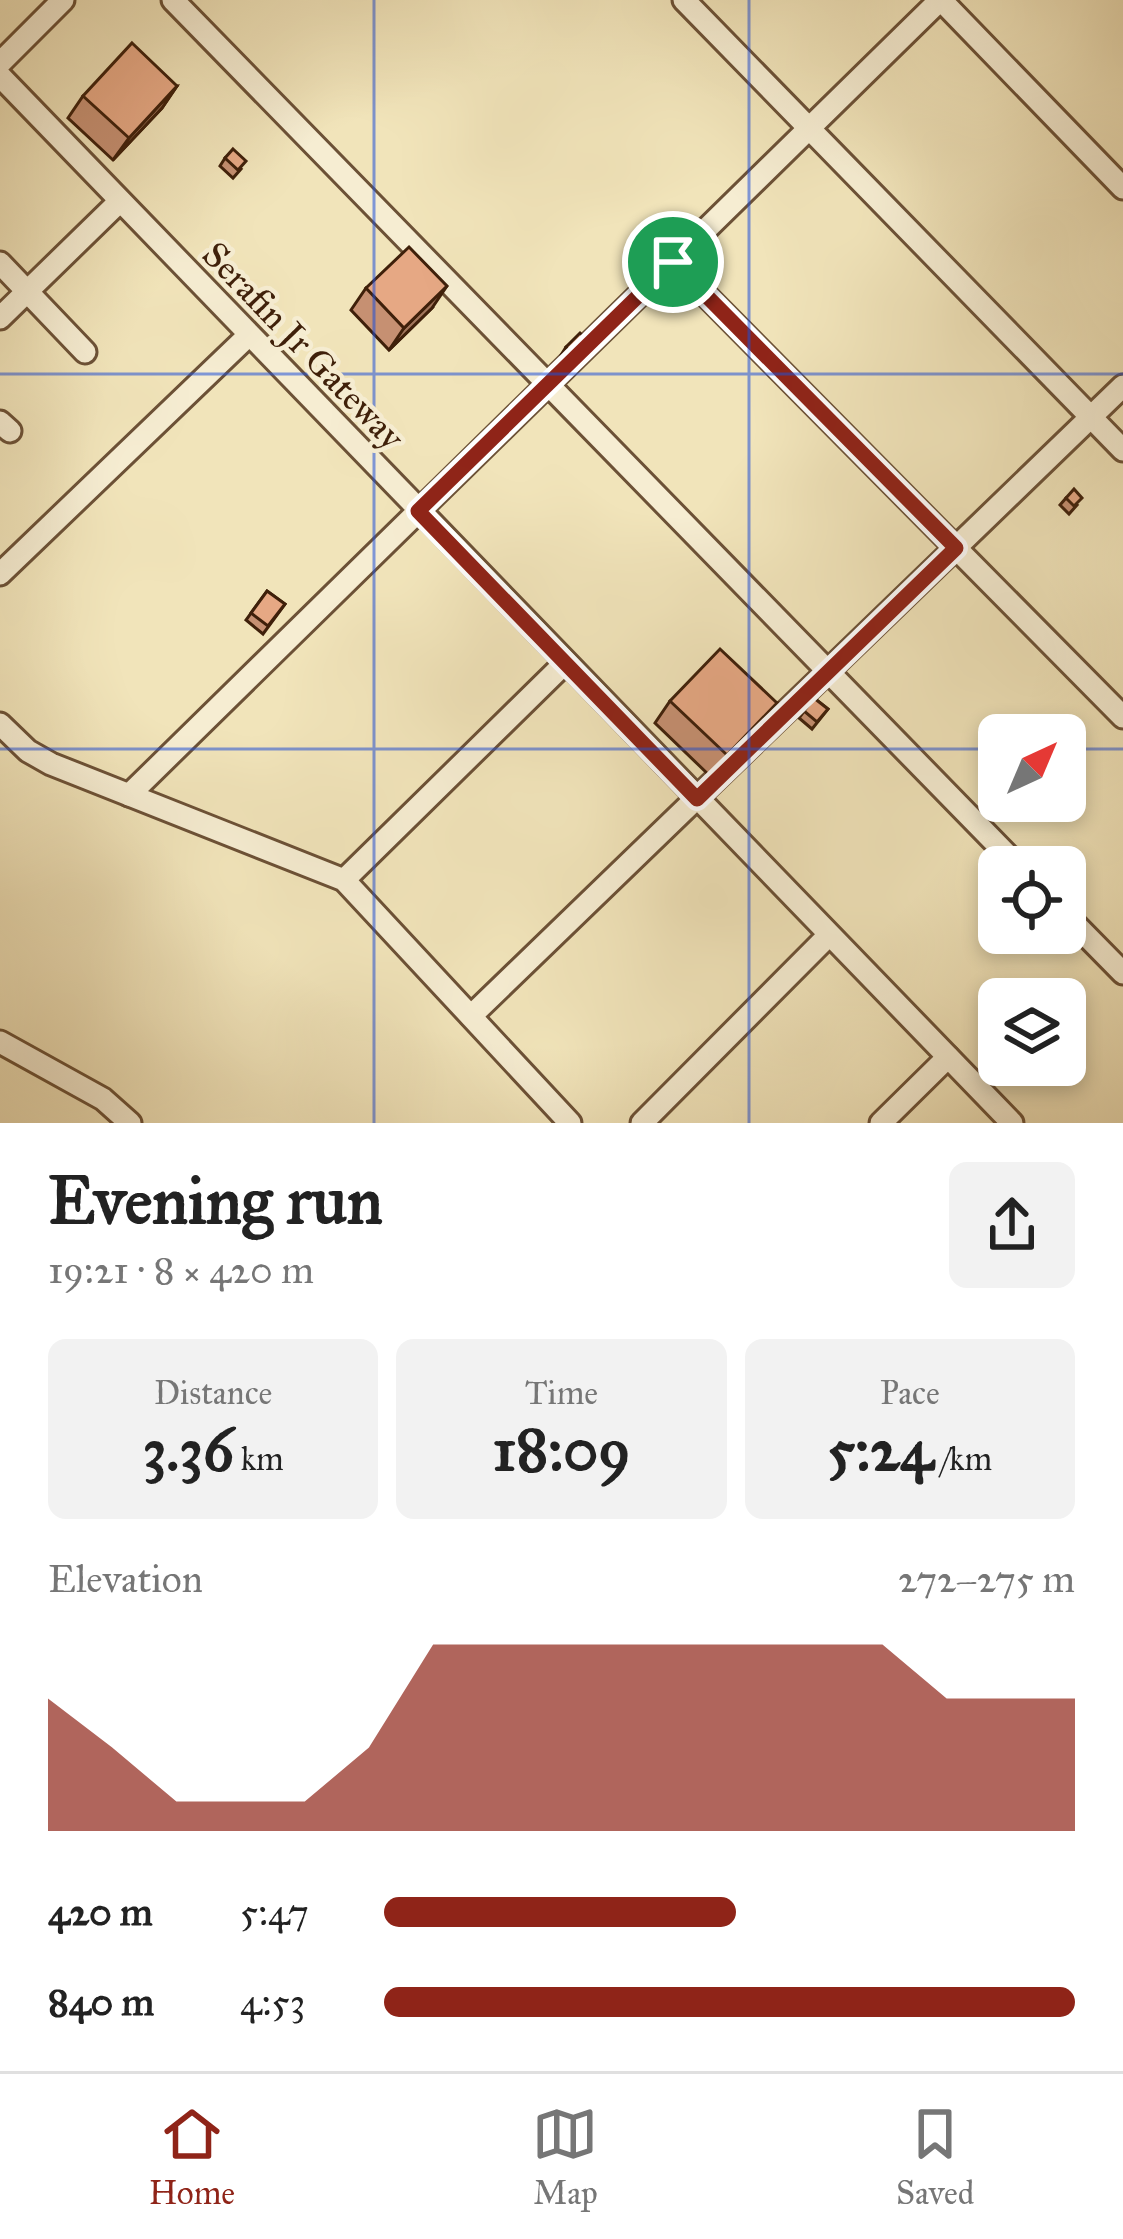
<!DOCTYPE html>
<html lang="en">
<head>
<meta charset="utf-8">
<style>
  body { margin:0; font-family:"IM FELL Great Primer",serif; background:#f2f2f2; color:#222; height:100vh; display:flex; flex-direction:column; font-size:45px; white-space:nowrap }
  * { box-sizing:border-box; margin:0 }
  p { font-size:39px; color:#767676 }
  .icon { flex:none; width:66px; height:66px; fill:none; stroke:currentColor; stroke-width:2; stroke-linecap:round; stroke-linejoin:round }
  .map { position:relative; height:1123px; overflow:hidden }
  .drawer { display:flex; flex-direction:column; background:#fff; flex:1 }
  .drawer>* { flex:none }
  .needle { width:78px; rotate:44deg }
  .tools { position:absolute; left:978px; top:714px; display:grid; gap:24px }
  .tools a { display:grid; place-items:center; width:108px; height:108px; border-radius:18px; background:#fff; box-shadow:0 6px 18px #0003; font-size:60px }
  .pin { position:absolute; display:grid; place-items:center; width:102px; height:102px; color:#fff; margin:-51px; border:6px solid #fff; border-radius:50%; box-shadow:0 3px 12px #0007 }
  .round { display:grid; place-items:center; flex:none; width:126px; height:126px; border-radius:18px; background:#f2f2f2 }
  .overview { display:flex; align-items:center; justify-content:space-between; height:204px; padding:0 48px }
  h1 { font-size:66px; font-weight:800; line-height:90px }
  .metrics { display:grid; grid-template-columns:repeat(3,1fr); gap:18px; height:204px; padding:12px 48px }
  .metrics div { display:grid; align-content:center; border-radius:18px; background:#f2f2f2; text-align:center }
  .metrics b { font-size:60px; font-weight:800 }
  .metrics small { font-size:33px; font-weight:400 }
  .metrics p { font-size:33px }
  .chart { height:336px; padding:24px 48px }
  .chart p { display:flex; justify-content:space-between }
  .chart svg { width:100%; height:216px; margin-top:12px; fill:#8f2418; opacity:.7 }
  ul { padding:0 48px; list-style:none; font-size:39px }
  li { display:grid; grid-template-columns:192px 144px 1fr; align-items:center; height:90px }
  li i { height:30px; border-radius:15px; background:#8f2418 }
  .dock { display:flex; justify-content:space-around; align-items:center; height:168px; border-top:3px solid #e0e0e0; background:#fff; font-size:33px; color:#767676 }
  .dock a { display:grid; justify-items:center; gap:6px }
  .dock .selected { color:#8f2418 }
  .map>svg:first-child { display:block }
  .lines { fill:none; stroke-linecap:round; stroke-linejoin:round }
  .minor-casing { stroke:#6c5136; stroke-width:27 }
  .minor { stroke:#f6edd2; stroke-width:21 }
  .wall { fill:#c69072; stroke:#3f200a; stroke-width:3 }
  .shaded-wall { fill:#a1765c; stroke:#3f200a; stroke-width:3 }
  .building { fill:#e6a884; stroke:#3f200a; stroke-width:3 }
  .route-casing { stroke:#fff; stroke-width:24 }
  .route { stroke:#8f2418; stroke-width:15 }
  .grid { fill:none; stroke:#1d4ed8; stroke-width:3; stroke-opacity:0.55 }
  .labels { text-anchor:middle; stroke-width:9; stroke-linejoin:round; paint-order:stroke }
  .street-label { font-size:36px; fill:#3f200a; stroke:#f6edd2 }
</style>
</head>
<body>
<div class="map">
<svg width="1123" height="1123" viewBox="0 0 1123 1123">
  <rect width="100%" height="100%" fill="#f1e4ba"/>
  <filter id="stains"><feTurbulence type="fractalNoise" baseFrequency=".00167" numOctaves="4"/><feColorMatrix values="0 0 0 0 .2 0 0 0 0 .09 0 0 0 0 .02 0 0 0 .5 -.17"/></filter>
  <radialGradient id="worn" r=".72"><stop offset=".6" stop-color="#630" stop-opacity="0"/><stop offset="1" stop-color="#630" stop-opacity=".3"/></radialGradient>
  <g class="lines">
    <!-- minor casing -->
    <g class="minor-casing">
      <g id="minor">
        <path d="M173,0L1019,867"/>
        <path d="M684,0L1123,450"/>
        <path d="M941,0L1123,188"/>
        <path d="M0,63L63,0"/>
        <path d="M0,76L1012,1123"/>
        <path d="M673,262L1123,717"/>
        <path d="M0,263L85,352"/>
        <path d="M0,318L120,201"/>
        <path d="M0,422L10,431"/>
        <path d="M0,574L249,335"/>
        <path d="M0,724L28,751L51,764L344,880L570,1123"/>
        <path d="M129,795L940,0"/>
        <path d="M344,880L565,663"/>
        <path d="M1065,914L1123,973"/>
        <path d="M471,1016L1123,386"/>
        <path d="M0,1042L103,1099L130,1123"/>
        <path d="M642,1123L829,935"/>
        <path d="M881,1123L948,1057"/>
      </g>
    </g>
    <!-- minor -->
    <use href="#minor" class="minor"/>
  </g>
  <!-- wall -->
  <g class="wall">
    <path d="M177,86L162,108L113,160L68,118L83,96Z"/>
    <path d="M225,158L241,169L233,178L220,166Z"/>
    <path d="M366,288L432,308L389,350L351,310Z"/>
    <path d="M588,341L568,363L561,355L566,347Z"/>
    <path d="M1066,498L1077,505L1069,514L1060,505Z"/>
    <path d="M267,591L285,604L263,634L246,620Z"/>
    <path d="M814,698L828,709L812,729L799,718Z"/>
    <path d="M670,701L777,703L761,725L711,777L655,723Z"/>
  </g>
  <!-- shaded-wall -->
  <g class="shaded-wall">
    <path d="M177,86L162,108L113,160L129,138Z"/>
    <path d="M447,286L432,308L389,350L404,328Z"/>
    <path d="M777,703L761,725L711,777L727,755Z"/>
  </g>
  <!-- building -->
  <g class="building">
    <path d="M132,43L177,86L129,138L83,96Z"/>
    <path d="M233,149L246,161L238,170L225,158Z"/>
    <path d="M409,247L447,286L404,328L366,288Z"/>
    <path d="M580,333L588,341L574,355L566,347Z"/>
    <path d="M1074,489L1082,498L1074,506L1066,498Z"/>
    <path d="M267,591L285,604L268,626L251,613Z"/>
    <path d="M720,649L777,703L727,755L670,701Z"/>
    <path d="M814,698L828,709L817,722L804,711Z"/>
  </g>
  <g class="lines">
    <!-- route casing -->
    <g class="route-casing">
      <path id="route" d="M673,262L956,548L697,799L418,511Z"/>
    </g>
    <!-- route -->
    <use href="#route" class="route"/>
  </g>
  <!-- grid -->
  <path class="grid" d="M374,0V1123M749,0V1123M0,374H1123M0,749H999M1065,749H1123"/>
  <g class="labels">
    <!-- street labels -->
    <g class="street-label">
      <text transform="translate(304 345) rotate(46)" y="13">Serafin Jr Gateway</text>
    </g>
  </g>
  <rect width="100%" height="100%" filter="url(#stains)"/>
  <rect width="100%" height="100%" fill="url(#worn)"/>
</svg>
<div class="tools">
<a><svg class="needle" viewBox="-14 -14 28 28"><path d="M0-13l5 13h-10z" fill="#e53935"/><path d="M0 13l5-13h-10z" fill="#767676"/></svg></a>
<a><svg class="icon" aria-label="locate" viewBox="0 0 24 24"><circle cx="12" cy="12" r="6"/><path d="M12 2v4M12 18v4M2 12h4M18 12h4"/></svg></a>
<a><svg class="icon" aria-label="layers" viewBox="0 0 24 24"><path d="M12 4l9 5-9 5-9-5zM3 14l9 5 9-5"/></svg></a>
</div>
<div class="pin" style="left:673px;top:262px;background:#1e9e55"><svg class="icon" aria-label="arrive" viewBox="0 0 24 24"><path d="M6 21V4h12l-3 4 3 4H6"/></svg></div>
</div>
<section class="drawer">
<div class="overview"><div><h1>Evening run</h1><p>19:21 · 8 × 420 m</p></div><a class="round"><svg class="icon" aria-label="share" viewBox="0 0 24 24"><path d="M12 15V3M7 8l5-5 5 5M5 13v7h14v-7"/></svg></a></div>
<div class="metrics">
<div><p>Distance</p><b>3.36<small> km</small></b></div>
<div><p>Time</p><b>18:09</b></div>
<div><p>Pace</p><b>5:24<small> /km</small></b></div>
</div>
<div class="chart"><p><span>Elevation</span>272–275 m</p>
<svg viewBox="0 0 160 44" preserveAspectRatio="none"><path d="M0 44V17L10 27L20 38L30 38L40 38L50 27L60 6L70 6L80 6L90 6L100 6L110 6L120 6L130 6L140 17L150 17L160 17V44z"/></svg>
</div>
<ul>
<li><b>420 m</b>5:47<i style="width:51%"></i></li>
<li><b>840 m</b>4:53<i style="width:100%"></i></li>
</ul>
</section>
<nav class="dock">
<a class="selected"><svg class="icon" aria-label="home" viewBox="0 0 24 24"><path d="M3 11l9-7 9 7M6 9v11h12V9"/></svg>Home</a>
<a><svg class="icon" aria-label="map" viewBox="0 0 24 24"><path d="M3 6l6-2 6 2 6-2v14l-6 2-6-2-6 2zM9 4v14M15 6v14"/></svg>Map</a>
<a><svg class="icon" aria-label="saved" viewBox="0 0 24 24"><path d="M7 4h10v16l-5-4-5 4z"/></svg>Saved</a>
</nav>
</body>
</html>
